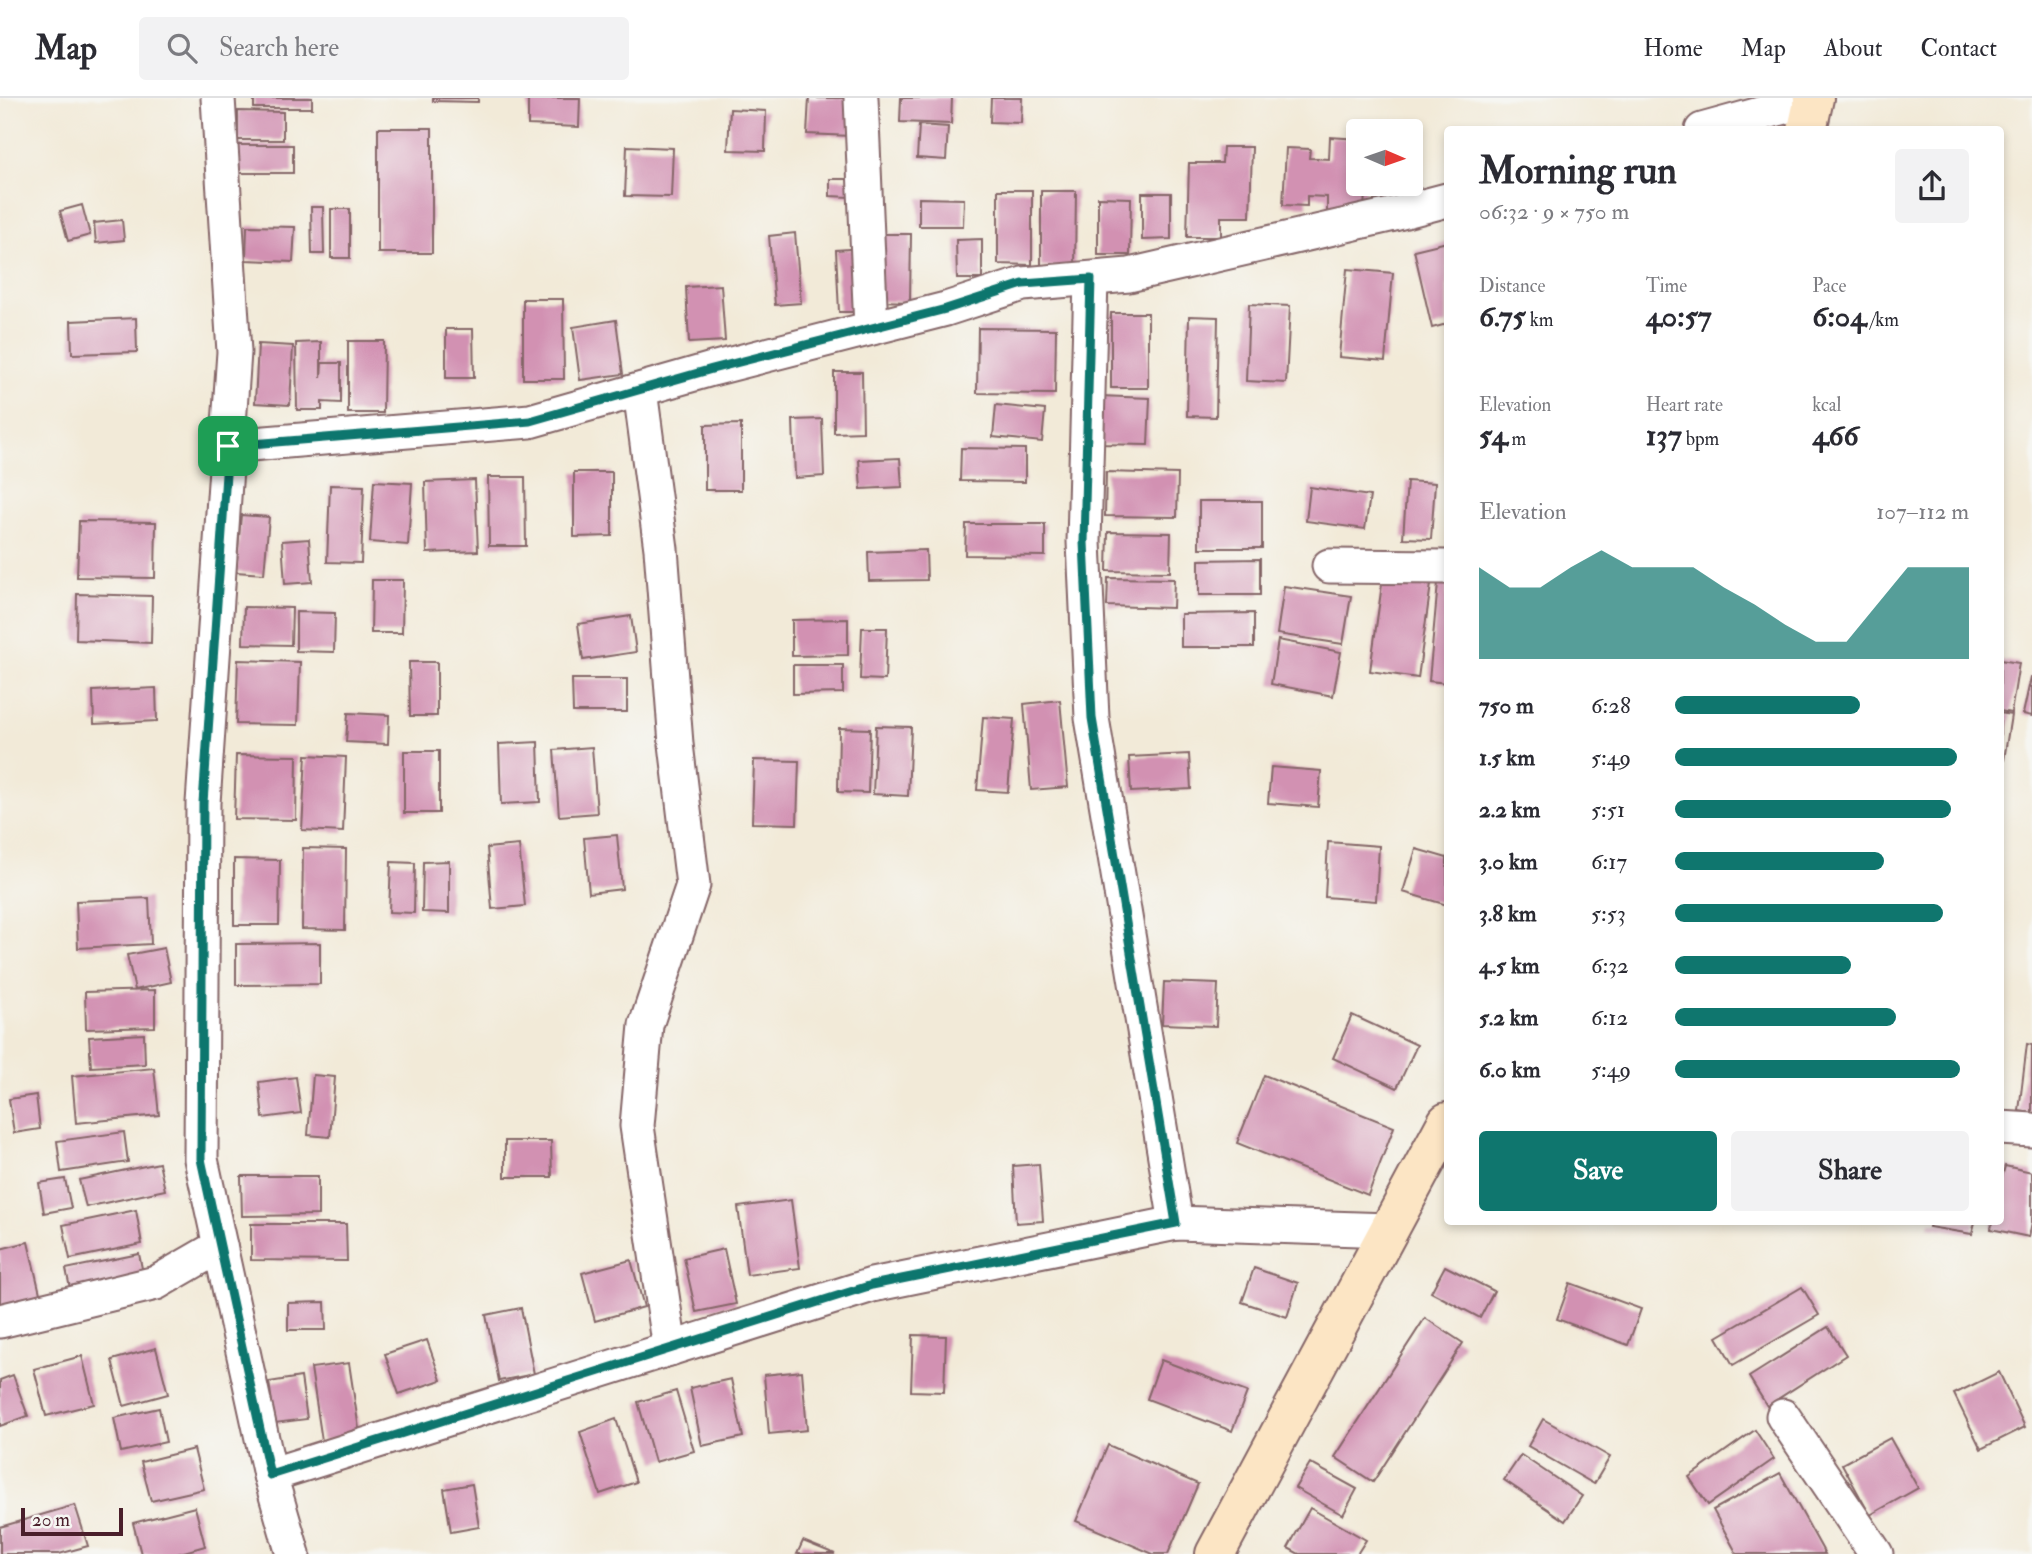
<!DOCTYPE html>
<html lang="en">
<head>
<meta charset="utf-8">
<style>
  body { margin:0; font-family:"IM FELL Double Pica",serif; background:#f2f2f3; color:#2b2b33; height:100vh; display:flex; flex-direction:column; font-size:26px; white-space:nowrap }
  * { box-sizing:border-box; margin:0 }
  p { font-size:23px; color:#7c7c81 }
  .icon { flex:none; width:38px; height:38px; fill:none; stroke:currentColor; stroke-width:2; stroke-linecap:round; stroke-linejoin:round }
  .map { position:relative; flex:1; overflow:hidden }
  .sheet { position:absolute; left:1444px; top:28px; width:560px; height:1099px; display:flex; flex-direction:column; background:#fff; border-radius:7px; box-shadow:0 4px 10px #0003 }
  .sheet>* { flex:none }
  .needle { width:46px; rotate:92deg }
  .tools { position:absolute; left:1346px; top:21px; display:grid; gap:14px }
  .tools a { display:grid; place-items:center; width:77px; height:77px; border-radius:7px; background:#fff; box-shadow:0 4px 10px #0003; font-size:35px }
  .scale { position:absolute; left:21px; bottom:18px; width:102px; box-sizing:border-box; padding-left:7px; border:4px solid #4a1f2b; border-top:0; font-size:19px; line-height:24px; white-space:nowrap; color:#4a1f2b; -webkit-text-stroke:5px #f6f6f2; paint-order:stroke }
  .pin { position:absolute; display:grid; place-items:center; width:60px; height:60px; color:#fff; margin:-30px; border-radius:14px; box-shadow:0 4px 10px #0006 }
  .round { display:grid; place-items:center; flex:none; width:74px; height:74px; border-radius:7px; background:#f2f2f3 }
  .summary { display:flex; align-items:center; justify-content:space-between; height:119px; padding:0 35px }
  h1 { font-size:38px; font-weight:800; line-height:52px }
  .metrics { display:grid; grid-template-columns:repeat(3,1fr); gap:10px; height:119px; padding:7px 35px }
  .metrics div { display:grid; align-content:center }
  .metrics b { font-size:30px; font-weight:800 }
  .metrics small { font-size:19px; font-weight:400 }
  .metrics p { font-size:19px }
  .chart { height:196px; padding:14px 35px }
  .chart p { display:flex; justify-content:space-between }
  .chart svg { width:100%; height:126px; margin-top:7px; fill:#0f766e; opacity:.7 }
  .cta { display:flex; gap:14px; margin-top:auto; padding:14px 35px }
  .cta a { flex:1; height:80px; border-radius:7px; background:#0f766e; color:#fff; font-size:28px; font-weight:800; line-height:80px; text-align:center }
  .cta a+a { background:#f2f2f3; color:#2b2b33 }
  ul { padding:0 35px; list-style:none; font-size:23px }
  li { display:grid; grid-template-columns:112px 84px 1fr; align-items:center; height:52px }
  li i { height:18px; border-radius:9px; background:#0f766e }
  header { display:flex; align-items:center; gap:42px; box-sizing:border-box; height:98px; padding:0 35px; background:#fff; border-bottom:2px solid #e1e1e2 }
  header strong { font-size:33px }
  nav { display:flex; gap:38px; margin-inline-start:auto; font-size:24px }
  .search { width:490px; height:63px; background:#f2f2f3; display:flex; align-items:center; gap:18px; box-sizing:border-box; padding:0 24px; border-radius:7px; color:#7c7c81; font-size:26px }
  .map>svg:first-child { display:block }
  .building { fill:#d291b2 }
  .lines { fill:none; stroke-linecap:round; stroke-linejoin:round }
  .street-casing { stroke:#856668; stroke-width:37 }
  .secondary-casing { stroke:#856668; stroke-width:42 }
  .street { stroke:#fff; stroke-width:33 }
  .secondary { stroke:#fce5c4; stroke-width:38 }
  .route-casing { stroke:#fff; stroke-width:14 }
  .route { stroke:#0f766e; stroke-width:9 }
</style>
</head>
<body>
<header>
<strong>Map</strong>
<div class="search"><svg class="icon" aria-label="search" viewBox="0 0 24 24"><circle cx="10" cy="10" r="6"/><path d="M15 15l6 6"/></svg>Search here</div>
<nav><a>Home</a><a>Map</a><a>About</a><a>Contact</a></nav>
</header>
<div class="map">
<svg width="2032" height="1456" viewBox="0 0 2032 1456">
  <rect width="100%" height="100%" fill="#f6f6f2"/>
  <filter id="ink" filterUnits="userSpaceOnUse"><feTurbulence type="fractalNoise" baseFrequency=".0143" numOctaves="2"/><feDisplacementMap in="SourceGraphic" scale="14" xChannelSelector="R" yChannelSelector="G"/><feConvolveMatrix kernelMatrix="1 2 1 2 8 2 1 2 1" color-interpolation-filters="sRGB"/></filter>
  <filter id="wash" filterUnits="userSpaceOnUse"><feTurbulence type="fractalNoise" baseFrequency=".00686" numOctaves="4" result="noise"/><feDisplacementMap in="SourceGraphic" scale="28" xChannelSelector="R" yChannelSelector="G"/><feGaussianBlur stdDeviation="1.57" result="paint"/><feColorMatrix in="noise" values="0 0 0 0 0 0 0 0 0 0 0 0 0 0 0 0 0 1.4 0 .05"/><feComposite in="paint" operator="in"/></filter>
  <g filter="url(#wash)">
    <rect width="100%" height="100%" fill="#f2ead8"/>
    <g id="blocks">
      <!-- building -->
      <g class="building">
        <rect x="254" y="0" width="58" height="10"/>
        <path d="M433,0H478V4L433,3Z"/>
        <path d="M528,0H580L579,29L528,27Z"/>
        <path d="M809,0H853L851,38L807,36Z"/>
        <path d="M901,0H952L951,26L900,24Z"/>
        <path d="M991,0H1022L1021,25L990,24Z"/>
        <path d="M730,11L766,13L765,53L728,52Z"/>
        <path d="M238,13L283,14V42H238Z"/>
        <path d="M919,27L948,29L946,62L917,60Z"/>
        <rect x="378" y="30" width="54" height="125"/>
        <path d="M1330,39L1358,41V86H1365L1364,119L1327,117V99L1307,98V108L1283,107L1286,50L1310,51L1309,60L1329,61Z"/>
        <path d="M231,47H293V75H230Z"/>
        <path d="M627,48L673,50L671,99L625,98Z"/>
        <path d="M1223,49H1252L1250,119H1221V139H1187L1189,65H1222Z"/>
        <path d="M830,81H851L850,99L830,98Z"/>
        <path d="M998,92H1032V167L998,166Z"/>
        <path d="M1041,93H1076L1075,170L1041,169Z"/>
        <path d="M1142,95H1171V141L1142,142Z"/>
        <path d="M1098,99L1131,100L1130,157H1098Z"/>
        <path d="M919,100L964,101L963,128H919Z"/>
        <path d="M82,107L90,137L68,143L60,113Z"/>
        <path d="M311,109H323L324,156H312Z"/>
        <rect x="331" y="111" width="19" height="49"/>
        <path d="M122,122L124,142L96,145L94,125Z"/>
        <path d="M247,128L295,129L293,164L246,162Z"/>
        <path d="M795,135L801,205L775,207L769,138Z"/>
        <path d="M881,136H911L910,204L880,203Z"/>
        <path d="M982,141V181H957L956,142Z"/>
        <path d="M1447,144V226L1432,230L1414,152Z"/>
        <path d="M863,150L865,214H839L836,152Z"/>
        <path d="M1347,171L1393,175L1385,263L1339,259Z"/>
        <path d="M721,187L725,243L689,245L686,189Z"/>
        <path d="M523,201H563L564,281H523Z"/>
        <path d="M1249,206L1290,208L1286,285L1246,283Z"/>
        <rect x="1111" y="215" width="37" height="75"/>
        <path d="M1189,218L1218,219L1216,319L1187,318Z"/>
        <path d="M136,220L137,254L72,256L71,223Z"/>
        <path d="M616,222L623,276L580,282L573,229Z"/>
        <path d="M978,230L1056,231L1055,296L977,295Z"/>
        <path d="M446,231H473L474,280H446Z"/>
        <path d="M348,243H384L383,315H348Z"/>
        <path d="M321,244V280L322,265H341V305L322,304V312H297L296,245Z"/>
        <path d="M258,246L293,248L290,307L255,305Z"/>
        <path d="M834,274H862L863,334L834,335Z"/>
        <path d="M1099,298L1150,300L1148,347L1097,346Z"/>
        <path d="M996,307L1045,312L1042,344L993,339Z"/>
        <path d="M822,321L824,378L795,380L793,322Z"/>
        <path d="M741,326V392H705V327Z"/>
        <path d="M961,350L1025,351V384L960,383Z"/>
        <path d="M900,360L902,389L861,391L859,362Z"/>
        <path d="M574,374H612V438L574,439Z"/>
        <path d="M1106,374L1178,376L1177,419L1105,418Z"/>
        <path d="M488,379H525L526,448H489Z"/>
        <path d="M475,382L478,453L427,455L425,384Z"/>
        <path d="M374,383L412,385L408,447L370,444Z"/>
        <path d="M1407,383L1435,385L1431,441L1403,440Z"/>
        <path d="M330,387L364,388L361,465L327,464Z"/>
        <path d="M1310,389L1370,398L1365,431L1306,423Z"/>
        <rect x="1199" y="403" width="63" height="47"/>
        <path d="M241,417L269,419L264,476L236,474Z"/>
        <path d="M79,423L156,424L155,480L77,479Z"/>
        <path d="M966,426H1045V458L965,457Z"/>
        <path d="M1108,434L1171,435L1170,474L1107,473Z"/>
        <path d="M309,441L312,484L285,486L282,443Z"/>
        <path d="M926,452L927,482L869,483L868,454Z"/>
        <path d="M1260,461V497H1199V462Z"/>
        <path d="M1383,479L1431,486L1418,580L1370,573Z"/>
        <path d="M1108,480L1174,481L1173,510L1107,508Z"/>
        <path d="M372,482H403L402,535H371Z"/>
        <path d="M1438,485L1447,486V585L1429,583Z"/>
        <path d="M1284,488L1351,498L1343,546L1277,536Z"/>
        <path d="M77,496L152,498L151,545L76,542Z"/>
        <path d="M244,509L292,510L291,547L243,546Z"/>
        <path d="M296,514L335,515L334,554L296,553Z"/>
        <path d="M1254,515V549H1181V516Z"/>
        <path d="M631,518L636,554L583,562L578,526Z"/>
        <path d="M848,521V557L792,558V522Z"/>
        <path d="M862,530H887L885,582L860,581Z"/>
        <path d="M1278,542L1341,554L1333,598L1271,586Z"/>
        <path d="M238,562L300,564L298,627L236,626Z"/>
        <path d="M2000,562L2019,565L2011,615L2000,613Z"/>
        <path d="M409,564H437V618H410Z"/>
        <path d="M793,567H843V595L793,596Z"/>
        <path d="M2031,579H2032V618L2023,616Z"/>
        <path d="M572,581H627V614H573Z"/>
        <path d="M156,590L157,623L94,626L93,593Z"/>
        <path d="M1060,602L1068,689L1031,692L1024,606Z"/>
        <path d="M348,615L389,617L388,646L346,644Z"/>
        <path d="M2000,615L2011,617L2004,662H2000Z"/>
        <path d="M983,619L1014,621L1008,694L977,692Z"/>
        <path d="M876,628L911,629L908,698L873,696Z"/>
        <path d="M839,630L870,631L868,695L838,694Z"/>
        <path d="M538,644L540,704L501,706L499,646Z"/>
        <path d="M592,649L597,715L559,718L554,652Z"/>
        <rect x="404" y="653" width="35" height="62"/>
        <path d="M1189,656L1191,691L1131,694L1129,659Z"/>
        <path d="M236,657L297,658L296,722L234,721Z"/>
        <path d="M306,657L346,659L343,734L302,732Z"/>
        <path d="M754,662L799,663L797,726L752,725Z"/>
        <path d="M1271,669L1321,673L1318,709L1268,705Z"/>
        <path d="M617,737L622,791L589,795L584,740Z"/>
        <path d="M1328,744L1379,748L1376,803L1325,799Z"/>
        <path d="M519,747L525,808L492,811L487,750Z"/>
        <path d="M303,750L346,751L345,832L302,831Z"/>
        <path d="M1416,751L1447,760V807L1403,794Z"/>
        <path d="M234,761L280,762L279,827H234Z"/>
        <path d="M449,763V815L422,814L423,764Z"/>
        <path d="M391,764L415,765L414,815L389,814Z"/>
        <path d="M149,800L151,846L78,850L76,803Z"/>
        <path d="M320,845V886L236,887V846Z"/>
        <path d="M164,850L171,884L135,892L127,857Z"/>
        <path d="M1164,884L1218,886L1216,928L1162,926Z"/>
        <path d="M155,892V929L86,931L85,894Z"/>
        <path d="M1352,917L1417,947L1397,990L1333,960Z"/>
        <path d="M144,936L145,966L91,969L89,939Z"/>
        <path d="M2027,946L2032,947V1015L2019,1013Z"/>
        <path d="M154,970L159,1017L76,1025L72,978Z"/>
        <path d="M313,977L335,979L330,1039L308,1037Z"/>
        <path d="M1264,977L1394,1029L1368,1097L1237,1045Z"/>
        <path d="M296,979L301,1015L263,1020L259,984Z"/>
        <path d="M36,997L40,1031L14,1035L9,1001Z"/>
        <path d="M124,1034L128,1064L61,1074L57,1043Z"/>
        <path d="M505,1043H551L552,1079H505Z"/>
        <path d="M159,1065L165,1092L86,1109L79,1082Z"/>
        <path d="M1039,1066L1043,1123L1016,1125L1013,1068Z"/>
        <path d="M2005,1068L2032,1074V1124L2029,1139L1991,1131L1992,1124H2000V1087Z"/>
        <path d="M241,1078H318V1117L242,1118Z"/>
        <path d="M65,1081L71,1110L44,1115L39,1085Z"/>
        <path d="M791,1102L800,1170L747,1177L738,1109Z"/>
        <path d="M136,1112L142,1146L70,1161L63,1127Z"/>
        <path d="M1930,1124H1975L1972,1136L1929,1129Z"/>
        <path d="M251,1126H346L347,1163L251,1162Z"/>
        <path d="M28,1144L42,1204L0,1214V1151Z"/>
        <path d="M724,1151L736,1206L696,1214L684,1160Z"/>
        <path d="M139,1156L144,1180L71,1195L66,1171Z"/>
        <path d="M631,1162L644,1209L595,1223L582,1175Z"/>
        <path d="M1445,1168L1494,1193L1480,1220L1431,1194Z"/>
        <path d="M1254,1170L1298,1185L1287,1219L1242,1204Z"/>
        <path d="M1570,1185L1641,1211L1628,1247L1557,1221Z"/>
        <path d="M1802,1189L1819,1217L1733,1267L1717,1239Z"/>
        <path d="M325,1204L326,1232H288V1205Z"/>
        <path d="M521,1210L534,1276L499,1283L486,1217Z"/>
        <path d="M1425,1220L1463,1245L1373,1384L1335,1359Z"/>
        <path d="M1828,1229L1846,1257L1767,1308L1749,1279Z"/>
        <path d="M913,1237L946,1238L944,1294L911,1293Z"/>
        <path d="M427,1242L441,1282L399,1296L385,1256Z"/>
        <path d="M156,1250L168,1296L124,1308L112,1262Z"/>
        <path d="M82,1258L94,1306L46,1318L34,1271Z"/>
        <path d="M1161,1262L1247,1294L1232,1333L1147,1301Z"/>
        <path d="M349,1265L360,1338L322,1343L311,1270Z"/>
        <path d="M802,1273L807,1332L769,1336L764,1277Z"/>
        <path d="M1999,1274L2025,1329L1981,1351L1954,1296Z"/>
        <path d="M13,1277L28,1318L0,1328V1282Z"/>
        <path d="M301,1279L307,1321L275,1325L269,1284Z"/>
        <path d="M731,1281L743,1339L702,1348L690,1290Z"/>
        <path d="M676,1293L694,1353L655,1364L638,1304Z"/>
        <path d="M159,1310L166,1344L121,1354L114,1320Z"/>
        <path d="M616,1321L636,1384L600,1396L580,1334Z"/>
        <path d="M1543,1321L1610,1359L1594,1386L1528,1348Z"/>
        <path d="M1755,1332L1774,1361L1708,1407L1689,1379Z"/>
        <path d="M1890,1340L1918,1390L1870,1417L1842,1366Z"/>
        <path d="M1108,1347L1198,1386L1168,1456H1153L1076,1423Z"/>
        <path d="M194,1351L204,1391L151,1403L141,1364Z"/>
        <path d="M1521,1357L1582,1398L1565,1423L1504,1382Z"/>
        <path d="M1310,1365L1357,1391L1343,1417L1295,1390Z"/>
        <path d="M1780,1375L1825,1456H1737L1713,1412Z"/>
        <path d="M472,1386L479,1429L451,1434L444,1391Z"/>
        <path d="M75,1407L88,1448L59,1456H0V1429Z"/>
        <path d="M195,1409L205,1448L177,1456H141L133,1425Z"/>
        <path d="M1310,1410L1366,1442L1357,1456H1299L1288,1450Z"/>
        <path d="M803,1443L835,1456H797Z"/>
      </g>
    </g>
  </g>
  <g filter="url(#ink)">
    <use href="#blocks" fill-opacity="0" stroke="#856668" stroke-width="2"/>
    <g class="lines">
      <!-- street casing -->
      <g class="street-casing">
        <g id="street">
          <path d="M218,0L234,254L203,705L201,1061L270,1377L293,1456"/>
          <path d="M861,0L871,230"/>
          <path d="M1702,32L1814,1"/>
          <path d="M1091,181L1084,444L1092,620L1176,1125"/>
          <path d="M640,292L661,451L676,646L693,787L646,927L637,1028L670,1251"/>
          <path d="M228,348L530,323L712,271L946,211L1023,186L1129,177L1390,117L1447,102"/>
          <path d="M1329,468L1447,469"/>
          <path d="M2000,1030L2032,1032"/>
          <path d="M0,1223L156,1185L220,1148"/>
          <path d="M1783,1318L1876,1456"/>
          <path d="M270,1377L872,1187L1176,1125L1389,1132"/>
        </g>
      </g>
      <!-- secondary casing -->
      <g class="secondary-casing">
        <g id="secondary">
          <path d="M1807,32L1814,0"/>
          <path d="M1215,1456L1447,1024"/>
        </g>
      </g>
      <!-- street -->
      <use href="#street" class="street"/>
      <!-- secondary -->
      <use href="#secondary" class="secondary"/>
    </g>
  </g>
  <g class="lines" filter="url(#ink)">
    <!-- route casing -->
    <g class="route-casing">
      <path id="route" d="M1091,181L1084,444L1092,620L1176,1125L872,1187L270,1377L201,1061L203,705L228,348L530,323L712,271L946,211L1023,186Z"/>
    </g>
    <!-- route -->
    <use href="#route" class="route"/>
  </g>
</svg>
<div class="tools">
<a><svg class="needle" viewBox="-14 -14 28 28"><path d="M0-13l5 13h-10z" fill="#e53935"/><path d="M0 13l5-13h-10z" fill="#7c7c81"/></svg></a>
</div>
<div class="scale">20 m</div>
<div class="pin" style="left:228px;top:348px;background:#1e9e55"><svg class="icon" aria-label="arrive" viewBox="0 0 24 24"><path d="M6 21V4h12l-3 4 3 4H6"/></svg></div>
<section class="sheet">
<div class="summary"><div><h1>Morning run</h1><p>06:32 · 9 × 750 m</p></div><a class="round"><svg class="icon" aria-label="share" viewBox="0 0 24 24"><path d="M12 15V3M7 8l5-5 5 5M5 13v7h14v-7"/></svg></a></div>
<div class="metrics">
<div><p>Distance</p><b>6.75<small> km</small></b></div>
<div><p>Time</p><b>40:57</b></div>
<div><p>Pace</p><b>6:04<small> /km</small></b></div>
</div>
<div class="metrics">
<div><p>Elevation</p><b>54<small> m</small></b></div>
<div><p>Heart rate</p><b>137<small> bpm</small></b></div>
<div><p>kcal</p><b>466</b></div>
</div>
<div class="chart"><p><span>Elevation</span>107–112 m</p>
<svg viewBox="0 0 160 44" preserveAspectRatio="none"><path d="M0 44V12L10 19L20 19L30 12L40 6L50 12L60 12L70 12L80 19L90 25L100 32L110 38L120 38L130 25L140 12L150 12L160 12V44z"/></svg>
</div>
<ul>
<li><b>750 m</b>6:28<i style="width:63%"></i></li>
<li><b>1.5 km</b>5:49<i style="width:96%"></i></li>
<li><b>2.2 km</b>5:51<i style="width:94%"></i></li>
<li><b>3.0 km</b>6:17<i style="width:71%"></i></li>
<li><b>3.8 km</b>5:53<i style="width:91%"></i></li>
<li><b>4.5 km</b>6:32<i style="width:60%"></i></li>
<li><b>5.2 km</b>6:12<i style="width:75%"></i></li>
<li><b>6.0 km</b>5:49<i style="width:97%"></i></li>
</ul>
<div class="cta"><a>Save</a><a>Share</a></div>
</section>
</div>
</body>
</html>
